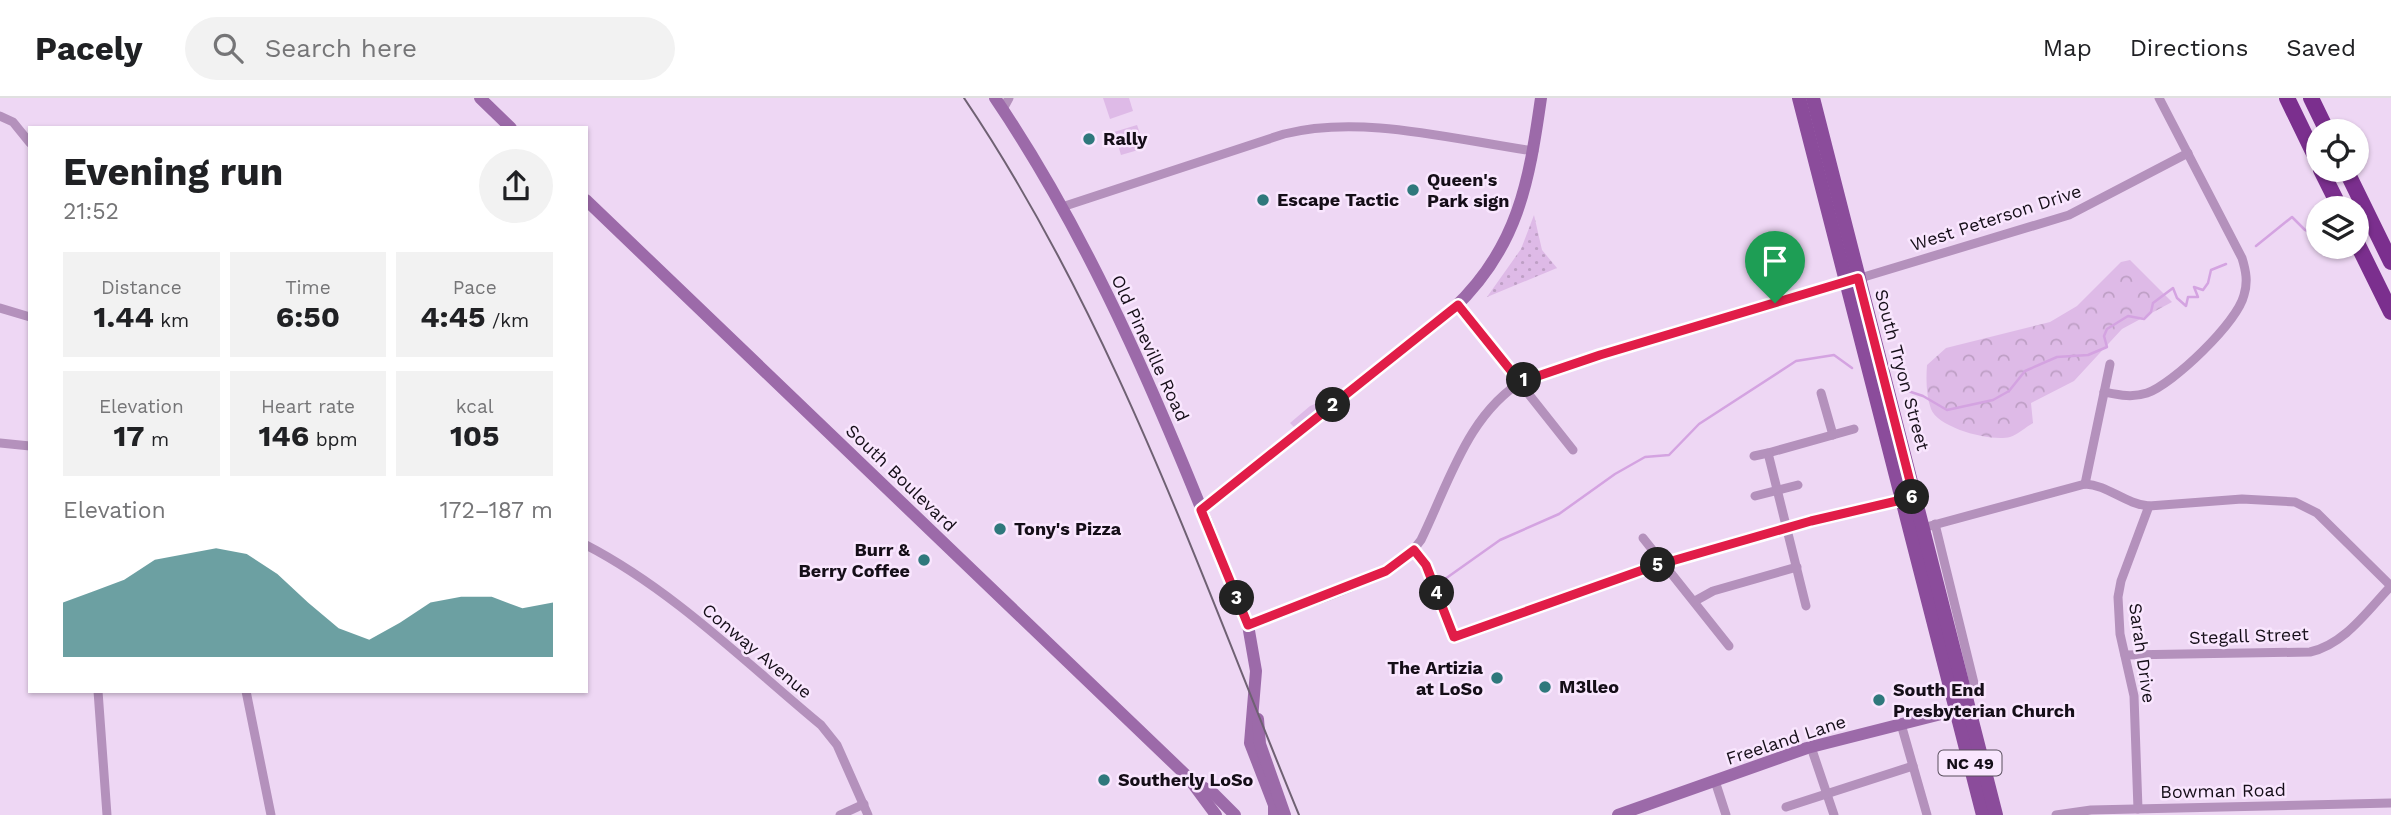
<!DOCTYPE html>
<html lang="en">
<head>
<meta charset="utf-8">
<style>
  body { margin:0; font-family:"Work Sans",sans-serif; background:#f2f2f2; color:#202124; height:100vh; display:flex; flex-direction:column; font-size:26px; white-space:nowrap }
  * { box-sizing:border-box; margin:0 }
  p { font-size:23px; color:#757577 }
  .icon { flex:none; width:38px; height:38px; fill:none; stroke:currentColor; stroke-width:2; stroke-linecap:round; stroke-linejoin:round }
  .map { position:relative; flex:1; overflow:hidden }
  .sheet { position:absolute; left:28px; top:28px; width:560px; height:567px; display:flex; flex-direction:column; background:#fff; border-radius:0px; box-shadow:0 2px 5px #0004 }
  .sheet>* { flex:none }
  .buttons { position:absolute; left:2306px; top:21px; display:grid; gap:14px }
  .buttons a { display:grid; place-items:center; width:63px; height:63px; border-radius:50%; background:#fff; box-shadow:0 2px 5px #0004; font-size:35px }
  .pin { position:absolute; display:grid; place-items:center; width:60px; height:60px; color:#fff; margin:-72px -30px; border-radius:50% 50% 50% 0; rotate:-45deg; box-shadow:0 0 7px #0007 }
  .pin .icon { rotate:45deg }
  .km { position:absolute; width:35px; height:35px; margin:-18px; border-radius:50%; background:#222; color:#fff; font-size:19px; line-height:35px; text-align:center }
  .round { display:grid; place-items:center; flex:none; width:74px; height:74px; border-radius:37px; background:#f2f2f2 }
  .overview { display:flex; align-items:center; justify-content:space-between; height:119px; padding:0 35px }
  h1 { font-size:38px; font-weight:700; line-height:52px }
  .figures { display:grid; grid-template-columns:repeat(3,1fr); gap:10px; height:119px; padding:7px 35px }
  .figures div { display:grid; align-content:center; border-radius:0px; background:#f2f2f2; text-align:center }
  .figures b { font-size:30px; font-weight:700 }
  .figures small { font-size:19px; font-weight:400 }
  .figures p { font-size:19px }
  .chart { height:196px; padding:14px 35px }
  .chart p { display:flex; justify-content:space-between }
  .chart svg { width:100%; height:126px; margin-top:7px; fill:#2f787c; opacity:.7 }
  header { display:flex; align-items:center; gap:42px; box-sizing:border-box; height:98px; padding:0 35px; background:#fff; border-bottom:2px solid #e0e0e0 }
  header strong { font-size:33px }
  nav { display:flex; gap:38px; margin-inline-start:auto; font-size:24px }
  .search { width:490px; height:63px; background:#f2f2f2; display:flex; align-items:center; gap:18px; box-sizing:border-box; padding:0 24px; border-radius:38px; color:#757577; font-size:26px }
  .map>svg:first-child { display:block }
  .grass { fill:url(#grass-tufts) }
  .forest { fill:url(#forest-crowns) }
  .park { fill:url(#park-dots) }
  .pitch { fill:#debae7 }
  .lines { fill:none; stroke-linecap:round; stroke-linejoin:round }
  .stream { stroke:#d4a3e1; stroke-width:2.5 }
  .street { stroke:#b491bc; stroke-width:9 }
  .secondary { stroke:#9c6aa9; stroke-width:12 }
  .primary { stroke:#8b4c9b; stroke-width:14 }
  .highway { stroke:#7b2f8e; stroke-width:16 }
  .tram { stroke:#6f6173; stroke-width:2 }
  .route-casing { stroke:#fff; stroke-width:14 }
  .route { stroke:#e11d48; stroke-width:9 }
  .poi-dot { fill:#2f787c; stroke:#f9e6fe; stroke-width:2.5 }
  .labels { text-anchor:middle; stroke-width:5; stroke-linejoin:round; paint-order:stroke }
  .shield { fill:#f9e6fe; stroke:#594f5d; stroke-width:2 }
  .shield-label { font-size:16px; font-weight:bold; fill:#150e18 }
  .poi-label { font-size:18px; font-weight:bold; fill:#150e18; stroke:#f9e6fe; text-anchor:start }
  .street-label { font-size:18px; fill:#150e18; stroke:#f9e6fe }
</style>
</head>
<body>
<header>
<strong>Pacely</strong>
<div class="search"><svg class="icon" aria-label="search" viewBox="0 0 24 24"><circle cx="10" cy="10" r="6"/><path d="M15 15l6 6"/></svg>Search here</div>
<nav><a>Map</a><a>Directions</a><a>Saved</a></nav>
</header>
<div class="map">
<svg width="2391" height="717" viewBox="0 0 2391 717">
  <defs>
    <pattern id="grass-tufts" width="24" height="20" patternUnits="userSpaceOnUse" patternTransform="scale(1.75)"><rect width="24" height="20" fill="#debae7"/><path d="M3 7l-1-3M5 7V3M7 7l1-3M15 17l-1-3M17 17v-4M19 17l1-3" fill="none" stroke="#be9fc5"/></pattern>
    <pattern id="forest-crowns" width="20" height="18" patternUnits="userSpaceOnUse" patternTransform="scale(1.75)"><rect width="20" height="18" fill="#debae7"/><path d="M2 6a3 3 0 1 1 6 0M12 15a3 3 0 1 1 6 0" fill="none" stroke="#be9fc5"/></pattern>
    <pattern id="park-dots" width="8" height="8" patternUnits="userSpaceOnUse" patternTransform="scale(1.75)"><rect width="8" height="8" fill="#debae7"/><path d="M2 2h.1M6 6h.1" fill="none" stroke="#be9fc5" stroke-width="1.8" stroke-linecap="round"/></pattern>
  </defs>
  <rect width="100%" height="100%" fill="#eed7f4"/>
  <!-- grass -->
  <path class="grass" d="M1327,301L1326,306L1295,330L1290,325L1310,308Z"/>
  <!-- forest -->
  <path class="forest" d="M2130,162L2172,204L2122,231L2074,283L2031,305L2033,325C2026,329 2017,337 2010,339C1991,344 1938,330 1931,311C1926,297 1926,281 1927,267L1946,250L2050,224L2077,208L2121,164Z"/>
  <!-- park -->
  <path class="park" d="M1534,117L1542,152L1557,170L1487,199L1521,151Z"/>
  <!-- pitch -->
  <g class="pitch">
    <path d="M1103,0H1129L1133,13L1110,21Z"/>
    <path d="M1137,27L1145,50L1121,57L1114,34Z"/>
  </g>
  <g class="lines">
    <!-- stream -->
    <g class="stream">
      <path d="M2256,148L2292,119L2305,132L2319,139"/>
      <path d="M1902,291L1923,298L1947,312L1993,302L2009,293L2025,273L2057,259L2088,257L2107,249L2104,238L2107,231L2128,218L2144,221L2151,214L2153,205L2173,190L2177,200L2186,208L2188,199H2198L2194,189L2203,192L2208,185L2211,172L2226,166"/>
      <path d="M1445,481L1500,442L1559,416L1615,376L1645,359L1669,357L1699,326L1796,263L1834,257L1852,270"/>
    </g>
    <!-- street -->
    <g class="street">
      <path d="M1003,11L1009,0"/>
      <path d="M0,18L13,24L30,45"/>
      <path d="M1062,109L1284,36C1362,16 1455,42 1534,53"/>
      <path d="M1458,207L1573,352"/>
      <path d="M0,210L30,219"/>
      <path d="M2104,294C2119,297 2132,300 2147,295C2173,286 2237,225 2244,197C2248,184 2246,173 2242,160L2159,0"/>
      <path d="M1821,295L1833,337"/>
      <path d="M0,345L30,348"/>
      <path d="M1768,355L1854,331"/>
      <path d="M1754,358L1768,355L1806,508"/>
      <path d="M2085,386L2110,266"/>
      <path d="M1755,398L1798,387"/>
      <path d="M1935,426L1974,585"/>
      <path d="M1919,431L2085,386C2108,387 2125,406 2149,408L2242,401L2295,404L2317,415L2391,488"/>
      <path d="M1643,440L1729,548"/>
      <path d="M586,447C673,492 746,565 821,627L837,647L868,717"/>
      <path d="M1414,452L1426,467L1454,539L1651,469L1811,423L1905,401"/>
      <path d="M1695,503L1713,493L1797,469"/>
      <path d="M1248,527C1297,508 1392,484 1421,442C1449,385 1468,314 1526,281L2069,117L2188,55"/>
      <path d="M2125,557L2310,554C2345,546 2367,513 2391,488"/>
      <path d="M98,593L107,717"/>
      <path d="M246,593L271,717"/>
      <path d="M1901,626L1927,717"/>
      <path d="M1811,649L1834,717"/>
      <path d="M1715,683L1726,717"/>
      <path d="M1786,709L1913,668"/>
      <path d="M2138,711L2134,598L2120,536L2118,499L2121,483L2149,408"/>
      <path d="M840,717L864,706"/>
      <path d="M2056,717L2091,712L2391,705"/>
    </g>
    <!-- secondary -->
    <g class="secondary">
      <path d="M480,0L511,30"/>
      <path d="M995,0C1105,162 1176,347 1248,527L1256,573L1250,645L1274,707V717"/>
      <path d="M586,102L1191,682L1214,696L1235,717"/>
      <path d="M1201,412L1453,211C1518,150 1529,84 1541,0"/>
      <path d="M1258,621L1260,646L1285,717"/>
      <path d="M1193,686L1216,717"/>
      <path d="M1618,717L1807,650L1965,610"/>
    </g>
    <!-- primary -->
    <g class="primary">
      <path d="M1799,0L1983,717"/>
      <path d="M1813,0L1996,717"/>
    </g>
    <!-- highway -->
    <g class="highway">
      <path d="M2287,0L2319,66"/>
      <path d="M2311,0L2327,33"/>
      <path d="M2321,72L2340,110"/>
      <path d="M2346,72L2391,164"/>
      <path d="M2357,145L2391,214"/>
    </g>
    <!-- tram -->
    <path class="tram" d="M964,0C1113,221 1198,472 1299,717"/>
  </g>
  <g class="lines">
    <!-- route casing -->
    <g class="route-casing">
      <path id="route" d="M1858,180L1914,399L1811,423L1651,469L1454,539L1426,467L1414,452L1386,473L1248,527L1201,412L1458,207L1520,284L1600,257Z"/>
    </g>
    <!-- route -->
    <use href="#route" class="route"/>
  </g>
  <!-- markers -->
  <g class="poi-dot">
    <circle cx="1089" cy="41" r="7"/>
    <circle cx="1413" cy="92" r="7"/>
    <circle cx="1263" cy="102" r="7"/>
    <circle cx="1000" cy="431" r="7"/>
    <circle cx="924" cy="462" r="7"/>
    <circle cx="1497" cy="580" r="7"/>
    <circle cx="1545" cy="589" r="7"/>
    <circle cx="1879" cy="602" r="7"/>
    <circle cx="1104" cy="682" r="7"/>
  </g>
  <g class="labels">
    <!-- shield labels -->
    <rect class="shield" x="1938.5" y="652.5" width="63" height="25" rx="5"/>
    <g class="shield-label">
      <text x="1970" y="671">NC 49</text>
    </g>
    <!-- poi labels -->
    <g class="poi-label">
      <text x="1103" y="47">Rally</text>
      <text x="1427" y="88">Queen's<tspan x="1427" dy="21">Park sign</tspan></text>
      <text x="1277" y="108">Escape Tactic</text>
      <text x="1014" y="437">Tony's Pizza</text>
      <text x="910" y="458" text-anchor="end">Burr &amp;<tspan x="910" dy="21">Berry Coffee</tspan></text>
      <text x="1483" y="576" text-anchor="end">The Artizia<tspan x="1483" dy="21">at LoSo</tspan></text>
      <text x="1559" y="595">M3lleo</text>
      <text x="1893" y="598">South End<tspan x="1893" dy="21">Presbyterian Church</tspan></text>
      <text x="1118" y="688">Southerly LoSo</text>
    </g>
    <!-- street labels -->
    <g class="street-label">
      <text transform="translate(1996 120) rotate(-18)" y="6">West Peterson Drive</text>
      <text transform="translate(1150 250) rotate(65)" y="6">Old Pineville Road</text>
      <text transform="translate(1902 272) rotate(75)" y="6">South Tryon Street</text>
      <text transform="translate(901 380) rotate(44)" y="6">South Boulevard</text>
      <text transform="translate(2249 538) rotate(-2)" y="6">Stegall Street</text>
      <text transform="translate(757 553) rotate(40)" y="6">Conway Avenue</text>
      <text transform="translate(2142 555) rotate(82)" y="6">Sarah Drive</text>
      <text transform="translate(1786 642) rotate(-18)" y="6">Freeland Lane</text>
      <text transform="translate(2223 693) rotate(-1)" y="6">Bowman Road</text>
    </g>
  </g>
</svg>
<div class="buttons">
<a><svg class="icon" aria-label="locate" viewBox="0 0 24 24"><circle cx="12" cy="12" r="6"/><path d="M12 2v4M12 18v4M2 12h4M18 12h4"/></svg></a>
<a><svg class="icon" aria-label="layers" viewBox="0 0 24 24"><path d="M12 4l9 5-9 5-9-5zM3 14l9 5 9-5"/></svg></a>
</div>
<div class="pin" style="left:1775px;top:205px;background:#1e9e55"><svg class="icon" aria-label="arrive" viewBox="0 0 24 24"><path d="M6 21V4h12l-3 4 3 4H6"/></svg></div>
<b class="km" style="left:1524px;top:282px">1</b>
<b class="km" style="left:1333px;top:307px">2</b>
<b class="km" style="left:1237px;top:500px">3</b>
<b class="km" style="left:1437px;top:495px">4</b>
<b class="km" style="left:1658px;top:467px">5</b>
<b class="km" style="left:1912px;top:399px">6</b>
<section class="sheet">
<div class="overview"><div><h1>Evening run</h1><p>21:52</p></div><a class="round"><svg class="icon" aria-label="share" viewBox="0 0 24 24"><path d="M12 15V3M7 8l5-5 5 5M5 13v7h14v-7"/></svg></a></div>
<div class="figures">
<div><p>Distance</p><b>1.44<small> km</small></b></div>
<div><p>Time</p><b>6:50</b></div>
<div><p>Pace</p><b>4:45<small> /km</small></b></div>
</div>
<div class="figures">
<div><p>Elevation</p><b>17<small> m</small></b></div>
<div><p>Heart rate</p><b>146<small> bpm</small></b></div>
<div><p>kcal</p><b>105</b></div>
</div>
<div class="chart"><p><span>Elevation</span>172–187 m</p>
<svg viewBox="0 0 160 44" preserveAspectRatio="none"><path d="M0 44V25L10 21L20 17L30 10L40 8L50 6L60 8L70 15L80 25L90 34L100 38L110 32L120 25L130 23L140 23L150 27L160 25V44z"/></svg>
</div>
</section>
</div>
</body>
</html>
